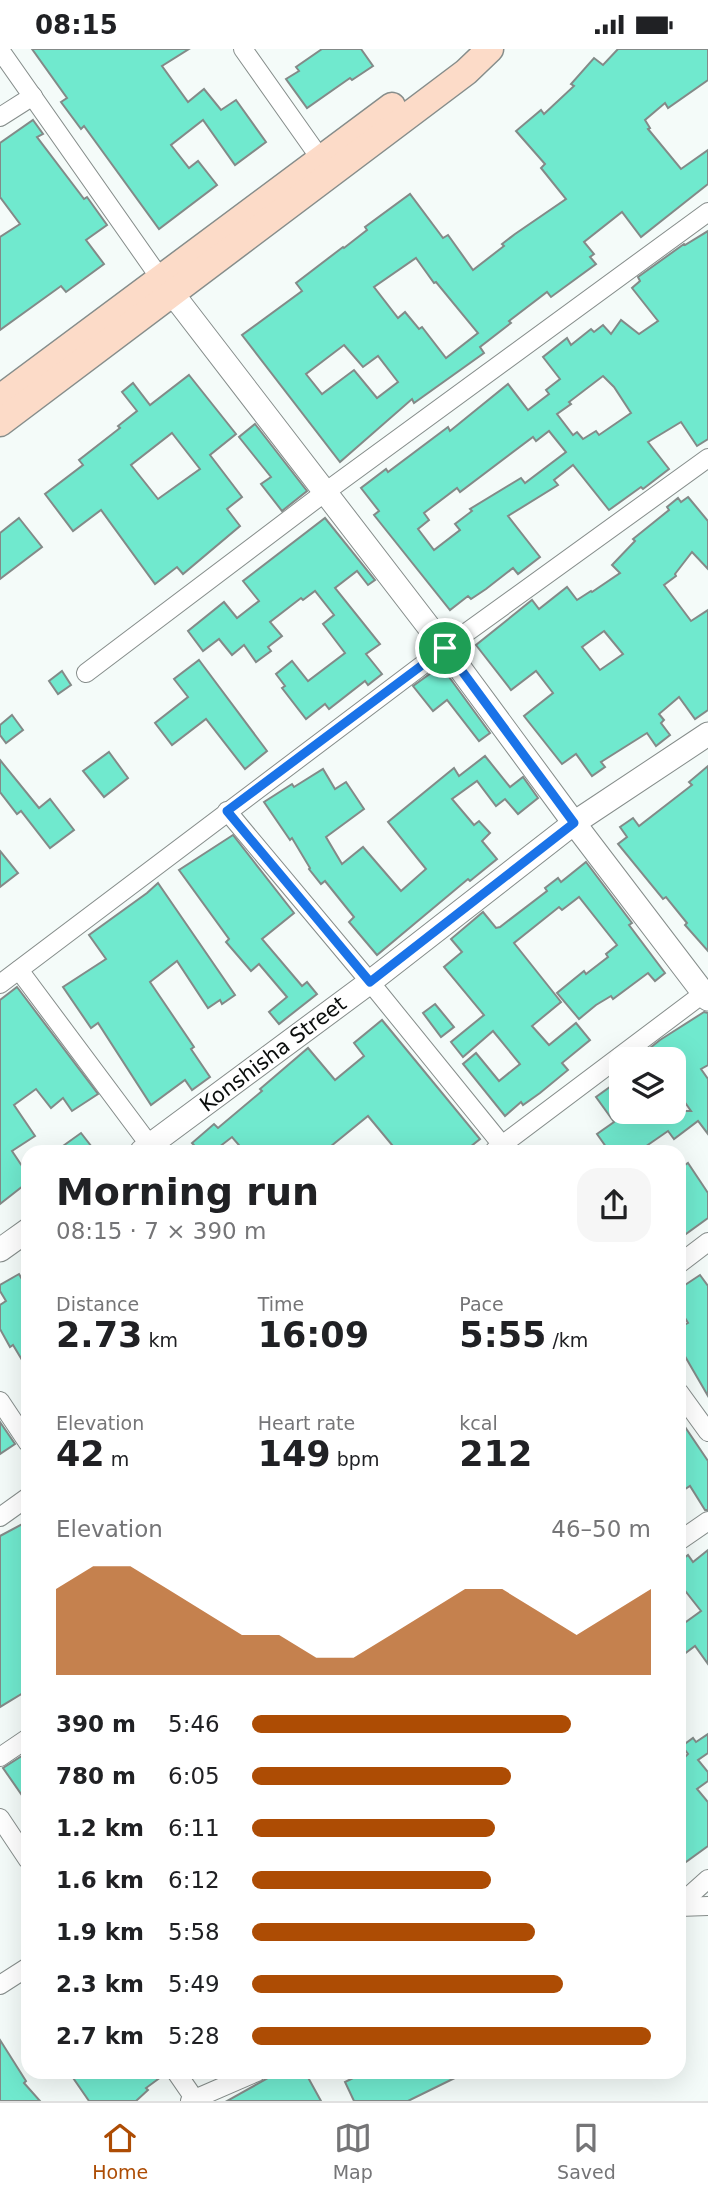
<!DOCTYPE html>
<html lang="en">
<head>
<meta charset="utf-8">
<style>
  body { margin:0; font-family:"DejaVu Sans",sans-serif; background:#f6f6f6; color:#202124; height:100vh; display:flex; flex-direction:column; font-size:26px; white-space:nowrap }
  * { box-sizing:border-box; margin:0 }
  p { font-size:23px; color:#757577 }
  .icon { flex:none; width:38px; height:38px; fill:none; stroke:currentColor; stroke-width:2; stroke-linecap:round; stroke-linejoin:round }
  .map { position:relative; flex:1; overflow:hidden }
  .sheet { position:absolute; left:21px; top:1096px; width:665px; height:934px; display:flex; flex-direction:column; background:#fff; border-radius:21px; box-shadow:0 7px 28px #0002 }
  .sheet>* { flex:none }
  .buttons { position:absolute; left:609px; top:998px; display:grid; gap:14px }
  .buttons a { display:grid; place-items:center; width:77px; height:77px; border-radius:14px; background:#fff; box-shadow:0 7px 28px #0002; font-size:35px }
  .pin { position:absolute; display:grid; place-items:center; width:60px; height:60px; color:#fff; margin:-30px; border:4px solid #fff; border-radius:50%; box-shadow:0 2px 7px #0007 }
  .round { display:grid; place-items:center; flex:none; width:74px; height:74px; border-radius:21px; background:#f6f6f6 }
  .overview { display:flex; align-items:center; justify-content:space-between; height:119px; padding:0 35px }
  h1 { font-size:38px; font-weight:700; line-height:52px }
  .metrics { display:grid; grid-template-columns:repeat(3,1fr); gap:10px; height:119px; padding:7px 35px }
  .metrics div { display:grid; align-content:center }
  .metrics b { font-size:35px; font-weight:700 }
  .metrics small { font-size:19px; font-weight:400 }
  .metrics p { font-size:19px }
  .chart { height:196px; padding:14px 35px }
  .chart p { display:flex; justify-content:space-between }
  .chart svg { width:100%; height:126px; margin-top:7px; fill:#ad4c04; opacity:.7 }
  ul { padding:0 35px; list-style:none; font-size:23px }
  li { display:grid; grid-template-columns:112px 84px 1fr; align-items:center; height:52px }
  li i { height:18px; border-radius:9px; background:#ad4c04 }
  .status { display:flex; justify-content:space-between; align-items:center; height:49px; padding:0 35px; background:#fff; direction:ltr }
  .status svg { height:19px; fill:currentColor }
  .menu { display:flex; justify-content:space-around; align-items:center; height:98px; border-top:2px solid #e0e0e0; background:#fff; font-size:19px; color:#757577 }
  .menu a { display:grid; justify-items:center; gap:4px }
  .menu .current { color:#ad4c04 }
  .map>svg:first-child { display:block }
  .building { fill:#70e9ce; stroke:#838a88; stroke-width:2; fill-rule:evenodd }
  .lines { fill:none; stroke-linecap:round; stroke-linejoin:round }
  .minor-casing { stroke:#868d8b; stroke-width:20 }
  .tertiary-casing { stroke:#868d8b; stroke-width:25 }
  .secondary-casing { stroke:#868d8b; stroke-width:29 }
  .minor { stroke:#fff; stroke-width:18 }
  .tertiary { stroke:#fff; stroke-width:23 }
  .secondary { stroke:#fcdbc8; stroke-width:26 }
  .route-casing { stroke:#fff; stroke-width:14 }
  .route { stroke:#1a73e8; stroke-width:9 }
  .labels { text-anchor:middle; stroke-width:5; stroke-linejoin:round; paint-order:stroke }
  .street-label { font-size:21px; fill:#0a0d0c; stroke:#fff }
</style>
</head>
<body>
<div class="status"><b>08:15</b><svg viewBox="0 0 49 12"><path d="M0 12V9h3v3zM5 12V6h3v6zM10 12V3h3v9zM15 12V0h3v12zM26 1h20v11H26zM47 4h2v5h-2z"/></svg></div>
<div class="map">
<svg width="708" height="2052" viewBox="0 0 708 2052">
  <rect width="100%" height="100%" fill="#f4fbf9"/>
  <!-- building -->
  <g class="building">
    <path d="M32,0H189L162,17L188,53L204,40L221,61L236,51L266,93L235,116L203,71L171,96L189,119L198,112L217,136L159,180L84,77L81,80L61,53L67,49Z"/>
    <path d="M322,0H361L373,17L352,31L350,29L307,59L286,30L299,22L296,18Z"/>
    <path d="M618,0H708V31L668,59L665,54L645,71L650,79L648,80L681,120L708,101V135L641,188L622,163L584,193L594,205L590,208L596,215L551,248L547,243L509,272L511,274L480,298L484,304L414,354L412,350L340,413L242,286L302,242L296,234L343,198L344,199L367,181L365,178L410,145L443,189L448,186L473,221L504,197L502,195L515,185L566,150L541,119L545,115L516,82L541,61L544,65L574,37L571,35L594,9L603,16ZM416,209L434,234L436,233L478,284L446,309L422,278L419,280L405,263L398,269L374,238ZM344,296L363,318L378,307L398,333L377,349L354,321L322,345L306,325Z"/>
    <path d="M33,71L43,85L37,88L84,150L87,148L107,176L86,191L104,215L66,243L61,237L0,281V188L20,175L0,148V94Z"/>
    <path d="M708,182V390L697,397L681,373L648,393L669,420L643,440L641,438L609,461L573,416L554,431L558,436L508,467L540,508L518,525L513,519L486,540L471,550L468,547L450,561L374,466L379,462L361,439L386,420L388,423L448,378L450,382L508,335L528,361L549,345L546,341L560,330L543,308L567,289L571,296L591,280L594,283L603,276L611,285L621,271L639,285L658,272L632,239L640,232L638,228L684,195L685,196ZM603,327L614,338L631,364L599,386L596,382L583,390L577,383L573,386L557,365L571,355L569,353ZM549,382L566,403L525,434L521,429L470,460L472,462L455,475L460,481L434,501L418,480L429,471L424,464L457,439L460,443L533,388L536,392Z"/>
    <path d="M189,326L236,385L210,406L242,448L227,460L240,477L183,525L177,518L155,535L101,461L73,482L45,445L83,416L79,411L120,379L118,377L137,362L122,343L133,334L150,356ZM172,384L200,420L158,450L131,416Z"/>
    <path d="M255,375L307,442L282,462L261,435L271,428L239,388Z"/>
    <path d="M688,448L708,472V520L692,503L675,525L676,527L664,536L691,572L708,561V661L695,670L679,648L659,665L664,671L661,674L670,686L656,697L647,684L601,713L605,718L592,727L576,705L562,715L524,667L553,644L536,622L511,641L476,596L532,551L539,560L567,538L577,551L591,542L592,543L620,524L612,516L635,492L633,490L669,461L667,458L678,449L681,453ZM604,582L623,605L600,621L582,598Z"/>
    <path d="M19,469L42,498L0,530V484Z"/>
    <path d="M325,469L375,531L368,536L357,522L335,539L380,595L366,605L382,625L368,636L365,632L329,660L325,655L306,670L282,639L285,637L276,625L292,612L308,632L345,604L323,575L334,566L315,542L303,551L301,549L270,573L282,587L268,598L271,602L256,613L244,596L232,606L219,590L203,602L188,582L224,553L237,569L259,552L243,532Z"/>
    <path d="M199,611L267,702L245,720L206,670L172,696L155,674L188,648L174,630Z"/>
    <path d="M441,617L490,684L479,692L447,651L433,662L413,637Z"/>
    <path d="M62,622L71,636L58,645L49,632Z"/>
    <path d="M12,666L23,681L6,694L0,686V676Z"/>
    <path d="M109,703L128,729L104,748L83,722Z"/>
    <path d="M485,707L510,738L523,728L538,749L518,765L505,750L496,757L477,732L452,750L474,776L479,772L490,784L482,792L497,810L470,832L468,830L377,906L349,873L354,868L325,832L321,835L309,820L310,819L292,789L290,791L264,753L292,735L294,738L323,720L335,740L346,733L364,760L326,788L342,815L363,798L401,842L426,820L388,773L454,719L459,727Z"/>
    <path d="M0,711L39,759L50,750L74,781L50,799L21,762L17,765L0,743Z"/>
    <path d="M708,717V902L685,876L687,874L666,848L663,850L618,795L627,788L620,778L633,769L639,777L692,736L689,733Z"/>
    <path d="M233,786L294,864L262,890L302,937L307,933L317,945L279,975L269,963L287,948L259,915L251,922L226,893L229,890L179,821Z"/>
    <path d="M0,802L18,824L0,838Z"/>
    <path d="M586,813L632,874L629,876L665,924L655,932L648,924L613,950L611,947L596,956L579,970L557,944L584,922L586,925L608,908L606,905L617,896L579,848L562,861L559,858L514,894L561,953L532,977L549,996L576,974L590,991L562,1014L568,1021L540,1044L523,1056L521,1053L505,1067L463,1015L476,1004L499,1032L520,1015L493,982L463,1008L451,993L484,966L444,918L462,903L451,890L483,863L496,879L500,878L547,842L545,839L558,829L561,833Z"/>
    <path d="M158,834L235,946L222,955L220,951L208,959L177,912L150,933L194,998L191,1000L210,1028L192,1041L185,1031L151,1056L98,974L91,979L63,938L106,910L89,886L147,844Z"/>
    <path d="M17,938L98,1045L72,1062L63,1049L51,1059L36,1040L14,1056L35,1087L12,1102L28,1126V1133L0,1155V951Z"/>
    <path d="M435,955L454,978L441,988L423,964Z"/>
    <path d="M704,963L708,964V1016L701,1020L708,1030V1085L698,1072L674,1090L668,1082L639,1102H609L597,1085L614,1073L596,1048L621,1030V1062H691L674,1038V1010H642L650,999L660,991Z"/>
    <path d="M382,971L480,1090L465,1102H397L368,1067L325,1102H244L232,1088L214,1102H199L192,1094L214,1075L218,1079L262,1042L260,1040L308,999L335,1031L364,1007L354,994Z"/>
    <path d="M81,1084L95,1102H56Z"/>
    <path d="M688,1114L708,1144V1169L679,1190V1120Z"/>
    <path d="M19,1225L28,1241V1321L13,1296L10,1298L0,1280V1256L6,1252L0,1242V1236Z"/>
    <path d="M700,1226L708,1237V1347L679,1297V1279L688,1274L679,1259V1240Z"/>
    <path d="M679,1369L708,1412V1461H705L690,1437L679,1444Z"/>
    <path d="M0,1373L15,1395L0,1405Z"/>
    <path d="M28,1472V1641L0,1658V1487Z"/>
    <path d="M708,1501V1615L695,1597L679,1609V1578L701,1562L679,1534V1513L688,1506L693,1513Z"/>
    <path d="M708,1685V1704L698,1711L708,1723V1732L697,1740L708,1753V1797L679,1818V1714L688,1705L682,1697L693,1689L696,1693Z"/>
    <path d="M28,1703V1755L3,1719Z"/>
    <path d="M0,1991L26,2032L24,2034L40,2052H0Z"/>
    <path d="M69,2023H165V2025L146,2039L148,2041L136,2052H89Z"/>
    <path d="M288,2023H305L321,2052H227L277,2024L279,2028Z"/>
    <path d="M365,2023H467L408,2052H354L345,2033Z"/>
  </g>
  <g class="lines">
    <!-- minor casing -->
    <g class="minor-casing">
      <g id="minor">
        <path d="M243,0L320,109"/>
        <path d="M0,1L160,229"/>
        <path d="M0,68L33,47"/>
        <path d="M86,624L324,444L708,163"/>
        <path d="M227,762L370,933L507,1102"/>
        <path d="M19,921L154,1102"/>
        <path d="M0,935L445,599L708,409"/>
        <path d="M494,1102L708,941"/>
        <path d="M679,1215L708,1193"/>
        <path d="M679,1343L708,1383"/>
        <path d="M0,1352L28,1394"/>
        <path d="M0,1468L28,1448"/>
        <path d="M679,1492L708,1472"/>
        <path d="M0,1708L28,1689"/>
        <path d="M0,1769L28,1811"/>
        <path d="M679,1856L708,1830"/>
        <path d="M679,1858L708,1857"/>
        <path d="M0,1936L28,1918"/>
        <path d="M176,2023L196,2052"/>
        <path d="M190,2052L257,2023"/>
      </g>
    </g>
    <!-- tertiary casing -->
    <g class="tertiary-casing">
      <g id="tertiary">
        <path d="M162,231L445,599L574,774L708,950"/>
        <path d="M142,1102L370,933L574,774L708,685"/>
        <path d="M0,1201L28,1181"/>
      </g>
    </g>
    <!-- secondary casing -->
    <g class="secondary-casing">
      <g id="secondary">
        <path d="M0,349L392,57"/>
        <path d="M0,374L466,23L490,0"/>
      </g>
    </g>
    <!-- minor -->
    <use href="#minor" class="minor"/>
    <!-- tertiary -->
    <use href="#tertiary" class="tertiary"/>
    <!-- secondary -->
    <use href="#secondary" class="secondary"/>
  </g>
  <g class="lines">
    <!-- route casing -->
    <g class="route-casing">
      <path id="route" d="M445,599L574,774L370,933L227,762Z"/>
    </g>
    <!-- route -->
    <use href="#route" class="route"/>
  </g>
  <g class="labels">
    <!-- street labels -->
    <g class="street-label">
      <text transform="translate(273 1005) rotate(-37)" y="7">Konshisha Street</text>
    </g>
  </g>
</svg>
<div class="buttons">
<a><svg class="icon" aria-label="layers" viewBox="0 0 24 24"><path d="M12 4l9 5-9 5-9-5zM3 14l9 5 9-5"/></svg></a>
</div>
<div class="pin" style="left:445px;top:599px;background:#1e9e55"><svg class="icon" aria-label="arrive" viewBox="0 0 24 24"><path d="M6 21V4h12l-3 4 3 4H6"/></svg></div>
<section class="sheet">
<div class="overview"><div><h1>Morning run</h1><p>08:15 · 7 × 390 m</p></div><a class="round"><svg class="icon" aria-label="share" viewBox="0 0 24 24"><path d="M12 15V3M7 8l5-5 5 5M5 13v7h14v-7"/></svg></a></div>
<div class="metrics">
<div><p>Distance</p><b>2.73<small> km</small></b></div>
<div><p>Time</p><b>16:09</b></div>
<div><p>Pace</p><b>5:55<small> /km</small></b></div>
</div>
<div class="metrics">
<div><p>Elevation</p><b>42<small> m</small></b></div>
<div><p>Heart rate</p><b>149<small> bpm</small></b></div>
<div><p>kcal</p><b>212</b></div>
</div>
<div class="chart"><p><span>Elevation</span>46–50 m</p>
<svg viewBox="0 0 160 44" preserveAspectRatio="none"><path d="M0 44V14L10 6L20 6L30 14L40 22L50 30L60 30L70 38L80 38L90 30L100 22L110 14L120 14L130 22L140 30L150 22L160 14V44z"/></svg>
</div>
<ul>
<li><b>390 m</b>5:46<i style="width:80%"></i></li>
<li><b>780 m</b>6:05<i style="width:65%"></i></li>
<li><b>1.2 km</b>6:11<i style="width:61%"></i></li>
<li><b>1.6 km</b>6:12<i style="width:60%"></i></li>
<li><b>1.9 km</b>5:58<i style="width:71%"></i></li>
<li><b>2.3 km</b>5:49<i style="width:78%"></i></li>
<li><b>2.7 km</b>5:28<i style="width:100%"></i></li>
</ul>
</section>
</div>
<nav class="menu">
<a class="current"><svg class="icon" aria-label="home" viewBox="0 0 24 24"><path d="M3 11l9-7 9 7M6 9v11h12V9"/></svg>Home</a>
<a><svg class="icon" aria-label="map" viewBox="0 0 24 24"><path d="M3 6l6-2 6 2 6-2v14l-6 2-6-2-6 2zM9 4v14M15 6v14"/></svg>Map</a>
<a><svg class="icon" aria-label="saved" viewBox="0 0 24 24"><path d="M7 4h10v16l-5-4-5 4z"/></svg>Saved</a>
</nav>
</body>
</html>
